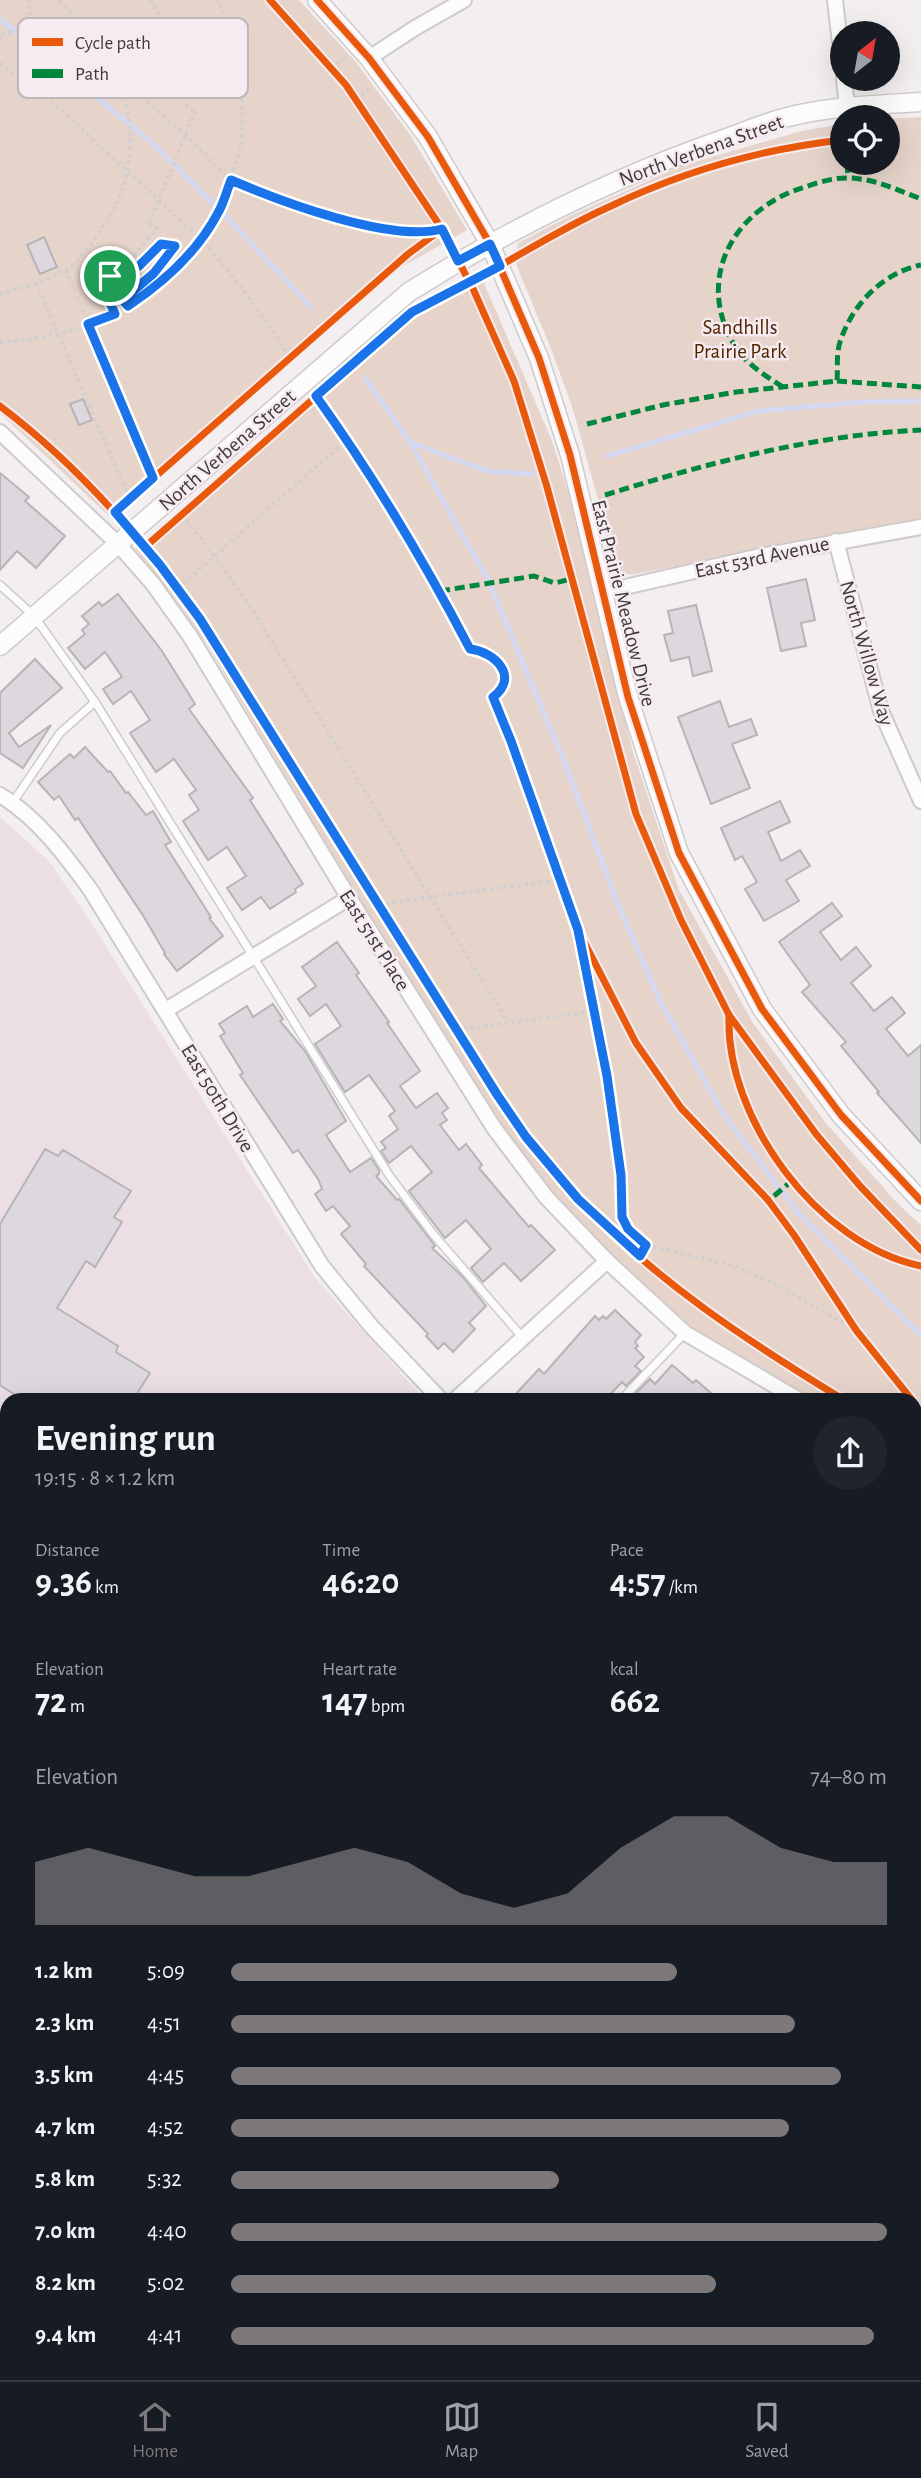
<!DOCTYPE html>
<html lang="en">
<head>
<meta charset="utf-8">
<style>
  body { margin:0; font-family:"Alegreya Sans",sans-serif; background:#20242c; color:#f1f3f6; height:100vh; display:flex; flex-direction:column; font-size:26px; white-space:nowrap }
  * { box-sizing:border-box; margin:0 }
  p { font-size:23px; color:#9ea1a6 }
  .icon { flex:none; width:38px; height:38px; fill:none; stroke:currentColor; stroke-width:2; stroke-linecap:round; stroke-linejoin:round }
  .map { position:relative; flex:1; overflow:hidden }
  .drawer { position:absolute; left:0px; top:1393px; width:922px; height:987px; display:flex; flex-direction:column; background:#171b24; border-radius:21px 21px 0 0; box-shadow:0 7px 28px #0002 }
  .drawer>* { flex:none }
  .needle { width:46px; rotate:31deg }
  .controls { position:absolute; left:830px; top:21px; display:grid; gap:14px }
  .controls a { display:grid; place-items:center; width:70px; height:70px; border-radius:50%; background:#171b24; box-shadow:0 7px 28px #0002; font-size:35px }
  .pin { position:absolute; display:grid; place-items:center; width:60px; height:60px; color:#fff; margin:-30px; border:4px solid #fff; border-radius:50%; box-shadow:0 2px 7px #0007 }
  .round { display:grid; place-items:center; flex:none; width:74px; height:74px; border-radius:37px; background:#20242c }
  .summary { display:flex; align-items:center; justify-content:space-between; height:119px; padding:0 35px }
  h1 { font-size:38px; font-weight:700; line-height:52px }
  .metrics { display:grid; grid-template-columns:repeat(3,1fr); gap:10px; height:119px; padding:7px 35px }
  .metrics div { display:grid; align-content:center }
  .metrics b { font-size:35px; font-weight:700 }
  .metrics small { font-size:19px; font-weight:400 }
  .metrics p { font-size:19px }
  .chart { height:196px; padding:14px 35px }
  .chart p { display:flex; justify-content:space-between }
  .chart svg { width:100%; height:126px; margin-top:7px; fill:#7d797b; opacity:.7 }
  ul { padding:0 35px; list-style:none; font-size:23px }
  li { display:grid; grid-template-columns:112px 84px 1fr; align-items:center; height:52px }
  li i { height:18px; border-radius:9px; background:#7d797b }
  .tabs { display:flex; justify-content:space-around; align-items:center; height:98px; border-top:2px solid #363941; background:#171b24; font-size:19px; color:#9ea1a6 }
  .tabs a { display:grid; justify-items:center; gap:4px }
  .tabs .selected { color:#7d797b }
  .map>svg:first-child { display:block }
  .built { fill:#ebdfe5 }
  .green { fill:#e6d4ca }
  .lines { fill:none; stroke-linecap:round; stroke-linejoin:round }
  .stream { stroke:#d5d8f1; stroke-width:5 }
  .building { fill:#ddd7de; stroke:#b7b4b6; stroke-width:2 }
  .service-casing { stroke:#cfcbcd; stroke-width:10 }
  .minor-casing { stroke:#cfcbcd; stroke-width:18 }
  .tertiary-casing { stroke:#cfcbcd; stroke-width:21 }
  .path { stroke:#d2cfd0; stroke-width:3.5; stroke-dasharray:3.5 3.5; stroke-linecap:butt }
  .service { stroke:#fdfcfd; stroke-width:7 }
  .minor { stroke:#fdfcfd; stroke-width:14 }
  .tertiary { stroke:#fdfcfd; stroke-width:18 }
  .path-bridge { stroke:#d2cfd0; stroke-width:3.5; stroke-dasharray:3.5 3.5; stroke-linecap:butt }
  .quiet { stroke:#00873e; stroke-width:5; stroke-dasharray:10 5; stroke-linecap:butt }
  .cycleway-casing { stroke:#f6ebf0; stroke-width:11 }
  .cycleway { stroke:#e8590c; stroke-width:7 }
  .route-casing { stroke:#fff; stroke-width:14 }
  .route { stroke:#1a73e8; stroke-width:9 }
  .labels { text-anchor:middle; stroke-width:5; stroke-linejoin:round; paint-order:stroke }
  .street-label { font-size:21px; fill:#3e3a3c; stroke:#f6ebf0 }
  .park-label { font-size:21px; fill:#502500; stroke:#f6ebf0 }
  .key { fill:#f6ebf0; stroke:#bfb6ba; stroke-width:2 }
  .key-label { font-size:19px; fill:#3e3a3c }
</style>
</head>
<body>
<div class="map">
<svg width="921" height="2380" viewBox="0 0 921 2380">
  <rect width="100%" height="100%" fill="#f3eef0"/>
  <!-- built -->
  <path class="built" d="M0,817L49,861L90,921L315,1278L425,1400H7V1460L0,1455Z"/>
  <!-- green -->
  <g class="green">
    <path d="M0,0H299L355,61L411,136L467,230L398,269L193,446L113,520L0,413Z"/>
    <path d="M921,117V520L630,575L617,571L609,558L606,528L572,406L551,349L516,264L518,243L570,216L681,166L801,131L842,124V163H887V119Z"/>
    <path d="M478,269L552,441L580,529L632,749L679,890L753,1023L825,1122L898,1204L921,1225V1466L915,1463V1400H810L684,1326L613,1260L558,1202L510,1140L379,931L207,645L174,597L135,549L419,302Z"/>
    <path d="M0,1493L7,1499V1658L0,1651Z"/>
    <path d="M117,2373H308L305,2380H113Z"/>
  </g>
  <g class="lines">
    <!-- stream -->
    <g class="stream">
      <path d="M0,19L151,142L220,210L311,307"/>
      <path d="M365,378L410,442L488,580L565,763L617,902L661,1003L724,1115L799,1214L921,1335"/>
      <path d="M412,443L487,471L533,474"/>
      <path d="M607,456L759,411L865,402L921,401"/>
    </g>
  </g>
  <!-- building -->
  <g class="building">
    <path d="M44,237L57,267L40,274L27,245Z"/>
    <path d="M83,399L92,420L79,425L70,404Z"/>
    <path d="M0,473L29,497L25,501L65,536L36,568L17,551L0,570Z"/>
    <path d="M806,579L815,620L801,623L806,646L781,651L767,588Z"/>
    <path d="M118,594L162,651L195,704L189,709L253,798L250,800L303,884L295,889L296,892L270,909L261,897L242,910L227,888L246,876L227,847L208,860L183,821L199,810L189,795L196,790L174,759L156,772L130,733L150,720L131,691L113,704L103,689L122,677L105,652L85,669L68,648L85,634L82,630L89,624L82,616L99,602L102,606Z"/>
    <path d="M696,605L712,671L693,676L689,657L671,661L664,635L673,633L668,611Z"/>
    <path d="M35,659L62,688L9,733L19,747L51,725L23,768L0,753V693Z"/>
    <path d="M720,701L729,727L751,719L757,735L732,744L750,788L711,804L678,717Z"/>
    <path d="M85,747L108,772L110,771L126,793L128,792L146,815L153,811L171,842L165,845L211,917L209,918L223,936L177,971L164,954L165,953L144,917L78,818L75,820L59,796L54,800L38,782L70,754L74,758Z"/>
    <path d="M780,801L790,822L768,832L781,861L800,850L810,866L786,880L799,901L764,921L745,889L757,882L742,856L735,860L721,828Z"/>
    <path d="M832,903L842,916L820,932L841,960L856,947L871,966L851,983L874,1011L892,997L905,1013L886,1029L908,1056L921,1045V1143L877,1093L879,1092L841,1046L846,1042L802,992L810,985L779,942Z"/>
    <path d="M337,942L359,973L356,975L389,1022L387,1023L420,1071L400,1086L416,1108L437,1093L448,1108L442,1113L447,1120L440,1125L459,1150L466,1144L482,1165L479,1168L529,1227L531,1225L555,1250L521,1281L504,1263L483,1282L471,1268L491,1249L466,1220L445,1238L409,1191L432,1172L411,1146L389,1163L381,1151L386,1148L381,1142L398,1129L389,1116L395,1111L369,1075L345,1092L315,1044L341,1026L326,1004L310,1016L298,999L316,986L302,967Z"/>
    <path d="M273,1004L283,1019L280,1021L305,1051L346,1121L326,1135L350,1172L371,1158L379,1170V1174L376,1176L397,1200L399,1199L435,1246L432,1248L462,1276L486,1306L469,1323L475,1329L453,1352L444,1343L438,1349L426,1336L428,1334L364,1266L366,1264L341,1234L350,1226L333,1206L326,1211L315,1194L322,1189L318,1179L298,1150L293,1153L240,1075L243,1073L220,1036L225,1033L219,1024L247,1006L253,1017Z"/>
    <path d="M45,1149L58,1156L63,1150L131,1191L114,1217L122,1222L95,1267L86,1261L57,1308L118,1346L116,1352L150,1373L133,1400H23L0,1385V1224Z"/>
    <path d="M615,1310L641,1335L635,1342L638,1346L635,1348L644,1357L635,1366L641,1371L626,1386L622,1382L605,1400H510L539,1369L544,1374L595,1316L599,1320L603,1316L606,1319Z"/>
    <path d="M672,1365L693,1383L696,1380L719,1400H642L635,1394L650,1379L655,1384Z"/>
  </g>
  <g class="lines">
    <!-- service casing -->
    <g class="service-casing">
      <g id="service">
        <path d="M0,585L34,616L95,702L389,1175L433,1234L523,1338"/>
        <path d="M13,802L60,733L95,702"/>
        <path d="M621,1400L685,1333"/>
        <path d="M915,1781L921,1771"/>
        <path d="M0,1826L7,1834"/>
        <path d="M0,1965L7,1959"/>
        <path d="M915,2014L921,2018"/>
        <path d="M915,2223L921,2226"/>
        <path d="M0,2333L7,2321"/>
        <path d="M0,2361L7,2365"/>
        <path d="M20,2373L31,2380"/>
        <path d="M607,2373L613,2379"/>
        <path d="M871,2373L882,2380"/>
        <path d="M859,2380L864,2373"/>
      </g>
    </g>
    <!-- minor casing -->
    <g class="minor-casing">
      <g id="minor">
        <path d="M835,0L842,60"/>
        <path d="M369,58L415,28L464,0"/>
        <path d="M844,79L847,107"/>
        <path d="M0,432L118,544L153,584L190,636L349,898L494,1128L546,1197L607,1261L685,1333L799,1400"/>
        <path d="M836,541L881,711L921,801"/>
        <path d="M603,592L756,557L921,527"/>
        <path d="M0,795C38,818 64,854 90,889L322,1266L371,1326L441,1400"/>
        <path d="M166,1010L349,898"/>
        <path d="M455,1400L607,1261"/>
        <path d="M915,1469L921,1473"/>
        <path d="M0,1478L7,1483"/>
        <path d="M915,1585L921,1576"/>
        <path d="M0,1667L7,1674"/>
        <path d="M915,1719L921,1723"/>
        <path d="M0,1822L7,1815"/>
        <path d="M915,1980L921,1971"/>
        <path d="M0,2158L7,2163"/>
        <path d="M915,2309L921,2312"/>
        <path d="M410,2373L427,2380"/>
        <path d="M102,2380L106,2373"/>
        <path d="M318,2380L321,2373"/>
        <path d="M665,2380L670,2373"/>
      </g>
    </g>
    <!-- tertiary casing -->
    <g class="tertiary-casing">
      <g id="tertiary">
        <path d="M317,0L369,58L428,137L490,244L539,358L570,455L628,697L679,853L762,1009L841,1115L921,1201"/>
        <path d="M0,646L409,292C508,230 614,177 724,139C744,132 764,123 784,118C828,106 876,105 921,102"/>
      </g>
    </g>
    <!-- path -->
    <g class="path">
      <path d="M150,0C172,31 185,70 187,107L195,111"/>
      <path d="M0,40L1,34L30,29L29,0"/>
      <path d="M0,63L65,114L201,239L220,210L242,142V79L235,41L218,0"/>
      <path d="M332,69L344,58"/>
      <path d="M116,74L189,138L231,180L284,202L347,221L391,229L430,233L442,229"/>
      <path d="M356,100L370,88"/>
      <path d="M66,270L153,478"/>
      <path d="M110,276L114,282L139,266L161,244L175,246L154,273L123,300L128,306"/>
      <path d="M36,283L130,499"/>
      <path d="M0,294C21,288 46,282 65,270C80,260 94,241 104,226C155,149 128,54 57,0"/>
      <path d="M115,314L101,282L132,258L157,228L149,224"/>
      <path d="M0,342C90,336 143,307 201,239C234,276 263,315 290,358"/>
      <path d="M182,515L215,557L255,614L508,1022"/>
      <path d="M178,588L347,440"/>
      <path d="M379,905L429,897L561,880"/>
      <path d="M578,930L607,1076L621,1175L622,1218L628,1229L646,1245L735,1266L775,1284L856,1330"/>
      <path d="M456,1030L595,1011"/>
      <path d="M606,1226L613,1220L622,1218"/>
      <path d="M640,1256L646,1245"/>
      <path d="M0,1544L7,1545"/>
      <path d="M291,2380L294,2373"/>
    </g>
    <!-- service -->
    <use href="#service" class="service"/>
    <!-- minor -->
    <use href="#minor" class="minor"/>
    <!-- tertiary -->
    <use href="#tertiary" class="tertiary"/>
    <!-- path-bridge -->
    <path class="path-bridge" d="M149,224L195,111"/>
    <!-- quiet -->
    <g class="quiet">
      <path d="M847,163L848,177"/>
      <path d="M837,381L921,387"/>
      <path d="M783,387C764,375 743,362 732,341C698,279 731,216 793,191C811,185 831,177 850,178C875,179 898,190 921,199"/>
      <path d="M587,424L663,405L736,392L837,381C838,369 836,354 840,342C852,305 882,273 921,265"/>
      <path d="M605,495C708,463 813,435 921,430"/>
      <path d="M440,591L534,576L555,583L571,579"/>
      <path d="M774,1196L788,1184"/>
    </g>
    <!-- cycleway casing -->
    <g class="cycleway-casing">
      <g id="cycleway">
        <path d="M270,0L346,85L442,229L474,291L514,381L547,487L636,814L681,920L729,1015L816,1134L860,1186L921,1250"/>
        <path d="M317,0L369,58L428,137L490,244L539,358L570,455L628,697L679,853L762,1009L841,1115L921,1201"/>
        <path d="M316,396C374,477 425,561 470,649C489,652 504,664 505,684L493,697L511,741L578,930L636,1043L681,1108L768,1200L794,1235L856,1330L912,1400"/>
        <path d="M0,406C78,465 143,540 200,619C275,734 346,852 419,969C468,1049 514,1131 579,1199C655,1281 749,1342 844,1400"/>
        <path d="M115,512L408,254L442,229"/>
        <path d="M145,547L412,312L464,284L470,283C516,257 562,228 611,206C684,171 762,149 842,140"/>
        <path d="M729,1015C725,1118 818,1245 921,1266"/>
      </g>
    </g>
    <!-- cycleway -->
    <use href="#cycleway" class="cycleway"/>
  </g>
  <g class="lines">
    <!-- route casing -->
    <g class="route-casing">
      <path id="route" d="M231,180C280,201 390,243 442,229L458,261L490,244L500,266L412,312L316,396C374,477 424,561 470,649C495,652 520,677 493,697L511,741L578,930L607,1076L621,1175L622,1217L628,1229L646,1245L640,1256L578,1199L526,1137L498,1096L200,619L160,565L115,512L153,478L88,324L115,314L101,282L110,276L114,282L139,266L161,244L175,246L154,273L123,300L128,306C164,282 199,250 219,211C224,202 227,190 231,180Z"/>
    </g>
    <!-- route -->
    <use href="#route" class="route"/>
  </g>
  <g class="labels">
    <!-- street labels -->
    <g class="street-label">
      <text transform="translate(701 150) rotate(-20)" y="7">North Verbena Street</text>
      <text transform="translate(227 450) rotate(-41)" y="7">North Verbena Street</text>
      <text transform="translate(762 557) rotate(-12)" y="7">East 53rd Avenue</text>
      <text transform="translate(624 603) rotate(76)" y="7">East Prairie Meadow Drive</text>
      <text transform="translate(867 653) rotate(74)" y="7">North Willow Way</text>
      <text transform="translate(375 940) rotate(58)" y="7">East 51st Place</text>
      <text transform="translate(218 1098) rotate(59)" y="7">East 50th Drive</text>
    </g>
    <!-- park labels -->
    <g class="park-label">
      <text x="740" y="334">Sandhills<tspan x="740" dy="24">Prairie Park</tspan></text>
    </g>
  </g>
  <!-- legend -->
  <rect x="18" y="18" width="230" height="80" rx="10" class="key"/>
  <rect x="32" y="38" width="31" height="8" fill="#e8590c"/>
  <rect x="32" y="69" width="31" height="9" fill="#00873e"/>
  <g class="key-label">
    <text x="75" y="49">Cycle path</text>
    <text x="75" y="80">Path</text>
  </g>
</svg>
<div class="controls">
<a><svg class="needle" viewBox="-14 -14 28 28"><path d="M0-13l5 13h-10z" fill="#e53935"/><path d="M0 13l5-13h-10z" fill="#9ea1a6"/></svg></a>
<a><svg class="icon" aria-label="locate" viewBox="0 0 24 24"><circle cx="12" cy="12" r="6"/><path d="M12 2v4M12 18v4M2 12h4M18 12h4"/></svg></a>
</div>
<div class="pin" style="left:110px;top:276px;background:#1e9e55"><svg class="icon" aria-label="arrive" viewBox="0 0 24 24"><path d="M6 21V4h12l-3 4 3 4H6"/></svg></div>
<section class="drawer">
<div class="summary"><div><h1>Evening run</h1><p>19:15 · 8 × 1.2 km</p></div><a class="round"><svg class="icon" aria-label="share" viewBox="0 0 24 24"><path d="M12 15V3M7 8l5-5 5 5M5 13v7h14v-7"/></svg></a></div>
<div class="metrics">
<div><p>Distance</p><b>9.36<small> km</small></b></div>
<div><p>Time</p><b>46:20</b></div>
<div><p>Pace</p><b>4:57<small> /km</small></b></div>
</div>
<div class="metrics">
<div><p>Elevation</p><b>72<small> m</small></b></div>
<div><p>Heart rate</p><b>147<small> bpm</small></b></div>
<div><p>kcal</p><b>662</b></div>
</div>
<div class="chart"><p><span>Elevation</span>74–80 m</p>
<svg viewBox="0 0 160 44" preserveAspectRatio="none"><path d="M0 44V22L10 17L20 22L30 27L40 27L50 22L60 17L70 22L80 33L90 38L100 33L110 17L120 6L130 6L140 17L150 22L160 22V44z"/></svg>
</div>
<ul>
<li><b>1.2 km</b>5:09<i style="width:68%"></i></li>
<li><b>2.3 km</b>4:51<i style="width:86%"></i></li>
<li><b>3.5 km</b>4:45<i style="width:93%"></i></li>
<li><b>4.7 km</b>4:52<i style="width:85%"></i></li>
<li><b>5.8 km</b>5:32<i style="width:50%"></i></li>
<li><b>7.0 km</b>4:40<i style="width:100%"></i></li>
<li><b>8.2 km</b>5:02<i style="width:74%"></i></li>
<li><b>9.4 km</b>4:41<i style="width:98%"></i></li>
</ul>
</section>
</div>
<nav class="tabs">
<a class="selected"><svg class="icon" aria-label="home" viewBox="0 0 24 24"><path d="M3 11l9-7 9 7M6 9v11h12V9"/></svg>Home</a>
<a><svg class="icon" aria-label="map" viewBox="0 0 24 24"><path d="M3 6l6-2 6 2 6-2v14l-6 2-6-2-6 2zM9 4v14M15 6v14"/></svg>Map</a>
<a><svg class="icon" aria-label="saved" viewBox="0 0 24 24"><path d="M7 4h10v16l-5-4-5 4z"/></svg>Saved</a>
</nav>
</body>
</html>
